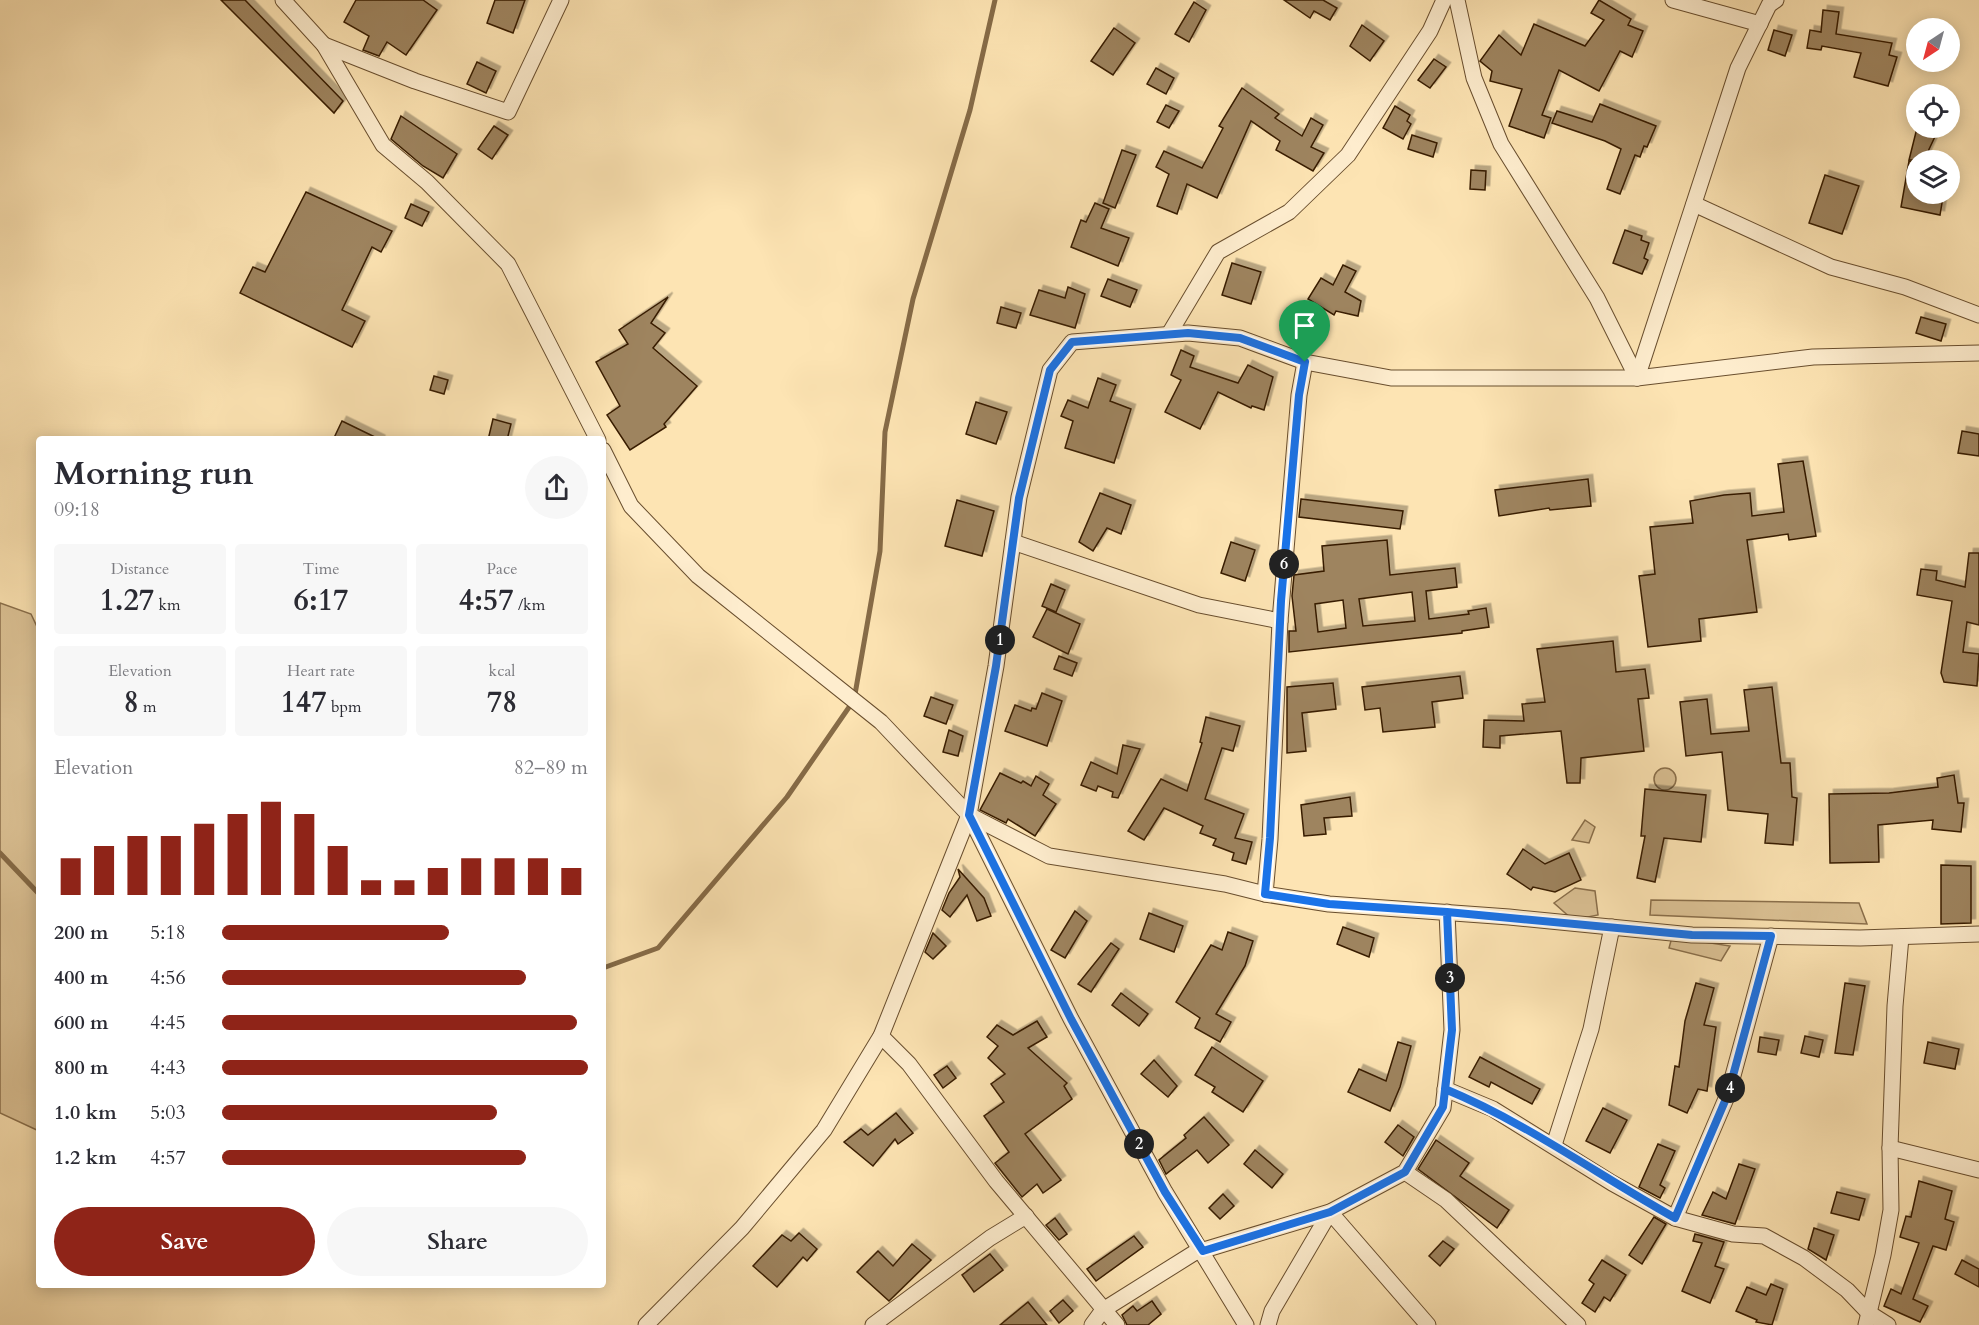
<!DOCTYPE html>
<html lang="en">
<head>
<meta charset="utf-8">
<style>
  body { margin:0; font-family:Cardo,serif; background:#f7f7f7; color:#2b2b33; height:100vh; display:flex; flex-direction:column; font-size:22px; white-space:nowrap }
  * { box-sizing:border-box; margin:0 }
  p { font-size:20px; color:#7c7c81 }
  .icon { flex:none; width:33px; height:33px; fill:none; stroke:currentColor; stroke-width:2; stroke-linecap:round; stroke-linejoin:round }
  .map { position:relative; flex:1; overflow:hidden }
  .drawer { position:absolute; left:36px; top:436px; width:570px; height:852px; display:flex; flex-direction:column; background:#fff; border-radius:6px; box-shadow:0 3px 15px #0003 }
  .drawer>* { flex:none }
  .needle { width:39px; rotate:216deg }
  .fabs { position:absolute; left:1906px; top:18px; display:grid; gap:12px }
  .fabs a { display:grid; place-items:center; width:54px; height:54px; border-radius:50%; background:#fff; box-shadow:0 3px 15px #0003; font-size:30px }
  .pin { position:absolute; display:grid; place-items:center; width:51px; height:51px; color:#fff; margin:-62px -26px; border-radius:50% 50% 50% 0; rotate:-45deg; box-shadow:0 0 6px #0007 }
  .pin .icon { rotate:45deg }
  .km { position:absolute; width:30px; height:30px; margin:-15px; border-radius:50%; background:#222; color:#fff; font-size:16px; line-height:30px; text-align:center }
  .round { display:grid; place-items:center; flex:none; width:63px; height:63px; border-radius:32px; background:#f7f7f7 }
  .summary { display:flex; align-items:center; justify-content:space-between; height:102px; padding:0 18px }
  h1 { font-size:33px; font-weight:700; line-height:45px }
  .metrics { display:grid; grid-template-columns:repeat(3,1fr); gap:9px; height:102px; padding:6px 18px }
  .metrics div { display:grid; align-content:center; border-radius:6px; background:#f7f7f7; text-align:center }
  .metrics b { font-size:30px; font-weight:700 }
  .metrics small { font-size:16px; font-weight:400 }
  .metrics p { font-size:16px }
  .chart { height:168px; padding:12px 18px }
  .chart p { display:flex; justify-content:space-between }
  .chart svg { width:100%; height:108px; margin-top:6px; stroke:#8f2418; stroke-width:6 }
  .action { display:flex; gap:12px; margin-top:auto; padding:12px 18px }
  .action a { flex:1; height:69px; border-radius:36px; background:#8f2418; color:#fff; font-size:24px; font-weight:700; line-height:69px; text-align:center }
  .action a+a { background:#f7f7f7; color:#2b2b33 }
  ul { padding:0 18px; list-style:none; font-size:20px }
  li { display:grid; grid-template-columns:96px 72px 1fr; align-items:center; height:45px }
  li i { height:15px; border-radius:8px; background:#8f2418 }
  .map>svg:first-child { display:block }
  .green { fill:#dcc295; stroke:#8a6f4b; stroke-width:1.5 }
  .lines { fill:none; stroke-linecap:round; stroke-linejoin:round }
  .stream { stroke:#866b47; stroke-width:5 }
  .building { fill:#9e845e; stroke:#381c01; stroke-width:1.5; fill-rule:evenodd; filter:url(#shadow) }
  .minor-casing { stroke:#694e2e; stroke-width:17 }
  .minor { stroke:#feedce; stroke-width:15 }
  .route-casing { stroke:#fff; stroke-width:12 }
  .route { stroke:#1a73e8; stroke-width:8 }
</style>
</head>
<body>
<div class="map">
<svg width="1979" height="1325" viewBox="0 0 1979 1325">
  <defs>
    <filter id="shadow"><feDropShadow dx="4.5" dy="-4.5" stdDeviation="0" flood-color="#0004"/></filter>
  </defs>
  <rect width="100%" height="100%" fill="#fde4b3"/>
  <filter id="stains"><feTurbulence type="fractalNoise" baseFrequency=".00333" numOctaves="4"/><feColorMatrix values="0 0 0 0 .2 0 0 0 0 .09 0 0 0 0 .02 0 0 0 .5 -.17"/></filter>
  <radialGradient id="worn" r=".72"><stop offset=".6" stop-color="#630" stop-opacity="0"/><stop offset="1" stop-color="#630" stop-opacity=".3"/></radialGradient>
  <!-- green -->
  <g class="green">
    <path d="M0,603L31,614L39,631V1131L0,1113Z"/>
    <circle cx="1665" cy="779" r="11"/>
    <path d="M1585,820L1595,827L1589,843L1572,840Z"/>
    <path d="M1575,888L1595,891L1598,915L1573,920L1554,903Z"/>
    <path d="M1651,900L1859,903L1867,924L1650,915Z"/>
    <path d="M1672,937L1730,946L1721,961L1669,948Z"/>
  </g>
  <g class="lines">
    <!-- stream -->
    <g class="stream">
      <path d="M0,853L39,894"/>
      <path d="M603,968L658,948L787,797L854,700L880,551L885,432L913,299L970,110L995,0"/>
    </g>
  </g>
  <!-- building -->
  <g class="building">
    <path d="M221,0H245L343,101L334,113Z"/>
    <path d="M356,0H423L437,10L406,55L387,42L379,56L363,50L369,36L344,22Z"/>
    <path d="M495,0H525L513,33L487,23Z"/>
    <path d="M1284,0H1323L1337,8L1330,20L1314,11L1310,18Z"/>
    <path d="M1599,0L1631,19L1628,25L1643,31L1632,57L1620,51L1599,91L1559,70L1542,115L1551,118L1544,138L1509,126L1522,89L1490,81L1492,71L1480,61L1499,35L1521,55L1534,24L1585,46L1604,20L1591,13Z"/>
    <path d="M1194,2L1206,10L1189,42L1175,34Z"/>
    <path d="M1823,10L1839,12L1836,34L1892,43L1889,55L1897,57L1888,86L1854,77L1861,53L1822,46L1821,50L1807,48L1810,30L1821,32Z"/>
    <path d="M1362,25L1384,41L1370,61L1350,46Z"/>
    <path d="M1114,28L1135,43L1113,75L1091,61Z"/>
    <path d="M1774,30L1792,35L1785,56L1768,50Z"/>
    <path d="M1434,59L1446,67L1430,88L1418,80Z"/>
    <path d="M477,62L496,71L486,93L467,84Z"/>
    <path d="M1156,68L1174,78L1166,94L1147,84Z"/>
    <path d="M1242,88L1279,114L1275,118L1302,136L1311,118L1323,125L1311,147L1324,153L1313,171L1276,150L1280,141L1251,121L1217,198L1187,184L1177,214L1157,206L1169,174L1156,167L1164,151L1202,168L1223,128L1219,126Z"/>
    <path d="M1600,104L1656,126L1647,147L1644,146L1640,157L1635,155L1620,194L1607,189L1621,149L1605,141L1552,123L1557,111L1592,122Z"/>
    <path d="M1166,105L1179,111L1169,128L1157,122Z"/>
    <path d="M1395,106L1410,115L1407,121L1411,124L1403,139L1383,128Z"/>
    <path d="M401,116L457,154L443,178L423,166L391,139Z"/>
    <path d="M494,126L508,135L492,159L478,149Z"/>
    <path d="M1917,128H1939L1924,160H1909Z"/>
    <path d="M1412,135L1437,143L1433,157L1408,149Z"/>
    <path d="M1122,150L1136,155L1115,208L1103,203Z"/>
    <path d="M1909,161L1917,162V194L1943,197L1940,215L1901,207Z"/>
    <path d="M1471,170L1486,171L1485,190L1470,189Z"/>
    <path d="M1825,175L1859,186L1842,234L1809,223Z"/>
    <path d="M306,192L392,231L381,252L372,247L342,310L365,321L352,347L240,293L253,267L265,272Z"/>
    <path d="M1095,203L1109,209L1101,228L1129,238L1118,266L1071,247L1081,220L1086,222Z"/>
    <path d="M411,204L429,212L422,226L405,218Z"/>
    <path d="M1625,230L1642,236L1641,240L1649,243L1644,258L1648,260L1642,274L1613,263Z"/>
    <path d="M1232,263L1261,272L1251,304L1222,295Z"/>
    <path d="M1343,265L1356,271L1345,292L1361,301L1358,316L1336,311L1334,315L1308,299L1321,278L1333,285Z"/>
    <path d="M1108,279L1137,290L1130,307L1101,296Z"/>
    <path d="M1068,287L1085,294L1075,328L1030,315L1039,290L1065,298Z"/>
    <path d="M668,297L651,323L665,333L653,348L697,386L664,424L666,427L630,450L607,415L620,406L596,362L628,344L619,330Z"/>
    <path d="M1001,307L1021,313L1016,328L997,323Z"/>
    <path d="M1921,317L1946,324L1941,341L1916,333Z"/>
    <path d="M1181,350L1194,356L1190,367L1238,383L1248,365L1273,377L1264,410L1252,406L1251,408L1218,392L1200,429L1165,412L1181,380L1171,375Z"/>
    <path d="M434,376L448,380L444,394L430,390Z"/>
    <path d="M1098,378L1116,385L1110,401L1131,409L1114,463L1065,448L1073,421L1061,416L1068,400L1088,408Z"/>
    <path d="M976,402L1007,412L996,444L966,434Z"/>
    <path d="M493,419L511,424L507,440H488Z"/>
    <path d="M342,421L381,440H333Z"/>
    <path d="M1962,431L1979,434V456L1958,453Z"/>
    <path d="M1803,461L1816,536L1789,540L1788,534L1747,540L1757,612L1699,619L1701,641L1648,647L1639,576L1655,574L1650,527L1693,523L1690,501L1724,495L1750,493L1752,516L1784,512L1778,464Z"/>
    <path d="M1588,479L1591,506L1550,510L1549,508L1499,516L1495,490Z"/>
    <path d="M1100,493L1131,505L1121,534L1107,528L1093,551L1079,542Z"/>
    <path d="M1301,499L1403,511L1400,529L1299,517Z"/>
    <path d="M957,500L994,511L982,556L945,546Z"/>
    <path d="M1387,540L1390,575L1455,568L1457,587L1426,591L1429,619L1469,614L1468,611L1486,608L1489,627L1462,631V633L1289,652V631H1296L1292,596L1294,575L1324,571L1322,546ZM1412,592L1415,621L1363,626L1359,599ZM1343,600L1346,628L1318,632L1315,604Z"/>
    <path d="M1231,542L1255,550L1245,581L1221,573Z"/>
    <path d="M1969,553H1979V625L1967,622L1963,652L1979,654L1977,686L1944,682L1941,673L1952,601L1917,595L1921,569L1937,571L1936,580L1965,587Z"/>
    <path d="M1051,584L1065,590L1056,612L1042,606Z"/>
    <path d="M1047,609L1080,624L1068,654L1033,637Z"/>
    <path d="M1613,641L1616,672L1645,669L1649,698L1638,699L1644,751L1581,758L1580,783H1567L1561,731L1500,736V748L1483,747L1484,720L1524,721L1522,704L1545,702L1537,649Z"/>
    <path d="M1059,656L1077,663L1072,676L1054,669Z"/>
    <path d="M1460,676L1463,698L1432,702L1435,727L1383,732L1380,708L1365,710L1362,687Z"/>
    <path d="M1333,683L1336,709L1302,713L1306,751L1287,753V687Z"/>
    <path d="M1772,687L1781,763H1790L1792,797L1797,798L1793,845L1765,843L1768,814L1728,810L1722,752L1686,756L1680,702L1707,699L1711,734L1749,731L1744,690Z"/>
    <path d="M1042,693L1062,701L1047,746L1005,731L1015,705L1031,711L1032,708L1036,709Z"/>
    <path d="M931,697L953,705L946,724L924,716Z"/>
    <path d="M1206,717L1240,726L1233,751L1222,748L1205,799L1244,814L1235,838L1252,842L1246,864L1232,860L1234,853L1213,845L1216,839L1200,833L1203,826L1164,808L1144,840L1128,831L1161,779L1187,791L1202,743L1200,742Z"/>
    <path d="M949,730L963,736L958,756L943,752Z"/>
    <path d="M1123,745L1140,749L1118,798L1112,797L1113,792L1098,786L1096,791L1081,785L1091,762L1117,774Z"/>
    <path d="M1000,773L1021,783L1023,781L1031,786L1036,776L1049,784L1043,795L1056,804L1035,836L1008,819L1006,823L980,810Z"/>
    <path d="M1954,775L1958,803H1964L1961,832L1932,829L1933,820L1878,825L1879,862L1830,863L1829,794L1889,793L1938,787L1937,778Z"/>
    <path d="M1645,789L1706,795L1701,842L1664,838L1655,882L1637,878L1645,836H1641Z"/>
    <path d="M1350,797L1352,816L1324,818L1326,834L1304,836L1301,805Z"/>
    <path d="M1523,849L1545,864L1569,853L1581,880L1555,892L1533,887L1531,890L1507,874Z"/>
    <path d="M1941,865L1971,866V923L1941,924Z"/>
    <path d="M958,869L984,898L991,916L977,921L967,895L950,917L942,910L949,893L960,877Z"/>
    <path d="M1075,911L1087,921L1065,958L1051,950Z"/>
    <path d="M1149,913L1183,926L1174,952L1140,939Z"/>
    <path d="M1343,927L1374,938L1369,957L1337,944Z"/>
    <path d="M1228,932L1253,941L1245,966L1216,1014L1231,1022L1220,1042L1195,1028L1200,1018L1176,1002L1211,945L1222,950Z"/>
    <path d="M933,933L946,946L933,959L925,952Z"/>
    <path d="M1111,943L1119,949L1091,992L1078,984Z"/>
    <path d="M1696,983L1714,988L1704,1025L1716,1027L1707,1091L1698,1089L1687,1113L1669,1105L1675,1066L1679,1067L1685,1021Z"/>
    <path d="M1845,983L1865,986L1853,1055L1835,1053Z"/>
    <path d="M1121,993L1148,1014L1139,1026L1112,1005Z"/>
    <path d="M1037,1021L1047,1037L1028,1048L1067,1083L1064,1086L1072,1099L1025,1134L1061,1180L1043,1193L1037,1184L1022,1197L995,1163L1009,1152L984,1116L1004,1102L991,1084L1005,1074L988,1058L998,1046L987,1037L997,1025L1013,1035Z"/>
    <path d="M1805,1036L1823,1040L1819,1057L1801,1053Z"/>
    <path d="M1760,1037L1779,1040L1776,1055L1758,1052Z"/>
    <path d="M1398,1042L1411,1046L1400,1087L1390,1111L1348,1092L1359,1069L1386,1081Z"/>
    <path d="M1928,1042L1959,1049L1955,1069L1924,1063Z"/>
    <path d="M1212,1047L1263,1081L1243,1112L1212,1092L1215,1087L1195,1075Z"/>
    <path d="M1480,1057L1540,1089L1532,1104L1491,1082L1489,1087L1469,1077Z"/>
    <path d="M1154,1060L1177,1086L1168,1097L1141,1074Z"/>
    <path d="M947,1066L956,1078L943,1088L934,1075Z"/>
    <path d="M1603,1108L1627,1120L1610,1153L1586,1141Z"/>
    <path d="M896,1113L913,1133L898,1144L895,1139L873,1166L844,1142L861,1129L868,1135Z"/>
    <path d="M1204,1117L1229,1145L1208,1163L1197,1150L1166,1174L1159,1160L1186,1138L1184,1135Z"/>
    <path d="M1398,1125L1414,1137L1403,1156L1385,1142Z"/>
    <path d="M1436,1140L1469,1163L1460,1176L1509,1210L1497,1228L1418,1169Z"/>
    <path d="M1658,1144L1675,1151L1660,1185L1665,1188L1660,1198L1639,1187Z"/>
    <path d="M1255,1150L1283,1174L1272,1188L1244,1164Z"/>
    <path d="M1739,1164L1755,1169L1735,1224L1702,1215L1713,1192L1726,1199Z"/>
    <path d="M1919,1181L1952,1191L1945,1219L1954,1222L1946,1250L1933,1246L1913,1299L1928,1306L1920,1322L1884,1306L1891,1289L1901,1294L1919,1243L1900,1237L1906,1216L1911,1217Z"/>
    <path d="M1837,1192L1865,1199L1859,1220L1831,1213Z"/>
    <path d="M1223,1194L1234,1206L1220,1219L1209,1208Z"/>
    <path d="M1654,1217L1666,1224L1642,1264L1629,1255Z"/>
    <path d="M1055,1218L1067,1234L1059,1240L1046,1225Z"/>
    <path d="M1814,1228L1834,1235L1826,1260L1808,1249Z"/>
    <path d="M799,1233L817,1249L807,1261L803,1257L777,1287L753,1266L782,1235L791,1241Z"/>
    <path d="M1695,1234L1724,1242L1715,1266L1724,1269L1710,1303L1682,1291L1702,1243L1693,1241Z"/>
    <path d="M1134,1236L1143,1247L1096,1281L1087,1269Z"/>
    <path d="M1443,1241L1454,1249L1440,1266L1429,1256Z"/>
    <path d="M912,1244L931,1260L889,1301L857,1272L878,1251L893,1266Z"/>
    <path d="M990,1254L1003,1270L974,1292L962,1275Z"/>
    <path d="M1602,1260L1626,1275L1610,1301L1604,1297L1595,1312L1582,1303L1594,1284L1589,1280Z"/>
    <path d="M1962,1260L1979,1269V1287L1955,1274Z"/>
    <path d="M1771,1284L1783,1289L1772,1325L1756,1322L1757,1320L1736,1311L1747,1287L1766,1295Z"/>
    <path d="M1063,1300L1073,1311L1059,1323L1050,1311Z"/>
    <path d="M1152,1301L1161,1314L1148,1325H1127L1122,1315L1133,1306L1137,1311Z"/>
    <path d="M1028,1302L1047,1325H1000Z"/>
  </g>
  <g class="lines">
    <!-- minor casing -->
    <g class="minor-casing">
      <g id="minor">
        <path d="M283,0L324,45L383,145L427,182L508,264L598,440"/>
        <path d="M1457,0L1474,78L1501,144L1597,298L1637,378"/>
        <path d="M1673,0L1760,24"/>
        <path d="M324,45L415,81L508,112L561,0"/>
        <path d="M1694,204L1831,267L1905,287L1979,315"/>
        <path d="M1169,334L1218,252L1289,212L1348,155L1430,31L1444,0"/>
        <path d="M1637,378L1738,68L1769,5L1776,0"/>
        <path d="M603,450L631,506L698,576L881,722L969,815L1071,1019L1165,1192L1246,1325"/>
        <path d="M1013,542L1199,605L1280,621"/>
        <path d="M969,815L1049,856L1225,884L1265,894L1329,904L1509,917L1692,935L1860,938L1979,934"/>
        <path d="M1265,894L1270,839L1280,621L1299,395L1305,362"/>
        <path d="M881,1036L909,1064L996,1181L1117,1325"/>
        <path d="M1445,1089L1493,1109L1612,1183L1675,1218L1733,1234L1764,1236L1804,1258L1847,1290L1869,1313L1888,1325"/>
        <path d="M1554,1145L1591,1029L1612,927"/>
        <path d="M1890,1148L1979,1170"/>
        <path d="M1405,1172L1446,1200L1578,1325"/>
        <path d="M1675,1218L1728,1094L1771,936"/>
        <path d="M646,1325L742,1228L824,1130L881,1036L969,815L996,666L1019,497L1050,370L1072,342L1188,333L1240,338L1305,362L1391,378H1637L1813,357L1979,353"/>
        <path d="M873,1325L990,1238L1026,1216"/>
        <path d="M1092,1325L1103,1310L1194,1253L1330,1212L1405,1172L1443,1108L1452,1030L1447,912"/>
        <path d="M1268,1325L1272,1311L1330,1212L1428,1325"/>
        <path d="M1866,1325L1883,1255L1891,1210L1890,1148L1895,1006L1901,937"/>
      </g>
    </g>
    <!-- minor -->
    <use href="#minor" class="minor"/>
  </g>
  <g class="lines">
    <!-- route casing -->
    <g class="route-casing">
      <path id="route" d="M1305,362L1240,338L1188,333L1072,342L1050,370L1019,498L996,666L969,815L1071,1019L1165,1192L1203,1251L1330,1212L1405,1172L1443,1107L1452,1030L1447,912L1692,935L1771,936L1728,1094L1675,1218C1598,1175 1527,1123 1445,1089L1452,1030L1447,912L1329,904L1265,894L1270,838L1281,601L1299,395L1305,362"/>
    </g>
    <!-- route -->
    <use href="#route" class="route"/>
  </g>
  <rect width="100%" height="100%" filter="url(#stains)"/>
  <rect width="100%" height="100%" fill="url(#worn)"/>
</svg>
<div class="fabs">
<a><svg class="needle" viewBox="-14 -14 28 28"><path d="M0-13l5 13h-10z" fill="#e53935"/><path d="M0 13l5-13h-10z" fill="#7c7c81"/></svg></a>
<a><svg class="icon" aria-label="locate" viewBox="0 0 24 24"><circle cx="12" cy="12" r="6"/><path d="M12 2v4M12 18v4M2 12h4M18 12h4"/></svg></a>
<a><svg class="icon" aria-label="layers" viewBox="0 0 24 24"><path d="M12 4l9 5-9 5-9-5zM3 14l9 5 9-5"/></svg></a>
</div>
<div class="pin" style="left:1305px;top:362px;background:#1e9e55"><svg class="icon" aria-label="arrive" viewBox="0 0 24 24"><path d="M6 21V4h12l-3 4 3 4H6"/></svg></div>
<b class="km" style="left:1000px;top:640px">1</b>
<b class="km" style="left:1139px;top:1144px">2</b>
<b class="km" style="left:1450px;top:978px">3</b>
<b class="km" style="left:1730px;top:1088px">4</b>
<b class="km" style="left:1284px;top:564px">6</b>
<section class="drawer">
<div class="summary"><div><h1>Morning run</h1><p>09:18</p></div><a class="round"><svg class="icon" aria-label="share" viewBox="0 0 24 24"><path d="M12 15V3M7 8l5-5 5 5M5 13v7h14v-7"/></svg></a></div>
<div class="metrics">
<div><p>Distance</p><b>1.27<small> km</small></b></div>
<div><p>Time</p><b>6:17</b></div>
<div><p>Pace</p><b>4:57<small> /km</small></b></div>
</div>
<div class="metrics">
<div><p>Elevation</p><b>8<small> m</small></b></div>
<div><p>Heart rate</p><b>147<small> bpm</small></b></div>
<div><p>kcal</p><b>78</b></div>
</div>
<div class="chart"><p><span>Elevation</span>82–89 m</p>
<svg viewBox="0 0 160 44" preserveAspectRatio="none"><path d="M5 44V29M15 44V24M25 44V20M35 44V20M45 44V15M55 44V11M65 44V6M75 44V11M85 44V24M95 44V38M105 44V38M115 44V33M125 44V29M135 44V29M145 44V29M155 44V33"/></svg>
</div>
<ul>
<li><b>200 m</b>5:18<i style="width:62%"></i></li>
<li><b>400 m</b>4:56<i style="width:83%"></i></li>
<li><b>600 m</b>4:45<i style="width:97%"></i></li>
<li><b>800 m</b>4:43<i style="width:100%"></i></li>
<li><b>1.0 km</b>5:03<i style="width:75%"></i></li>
<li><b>1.2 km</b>4:57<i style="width:83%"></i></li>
</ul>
<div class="action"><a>Save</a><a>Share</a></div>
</section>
</div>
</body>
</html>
